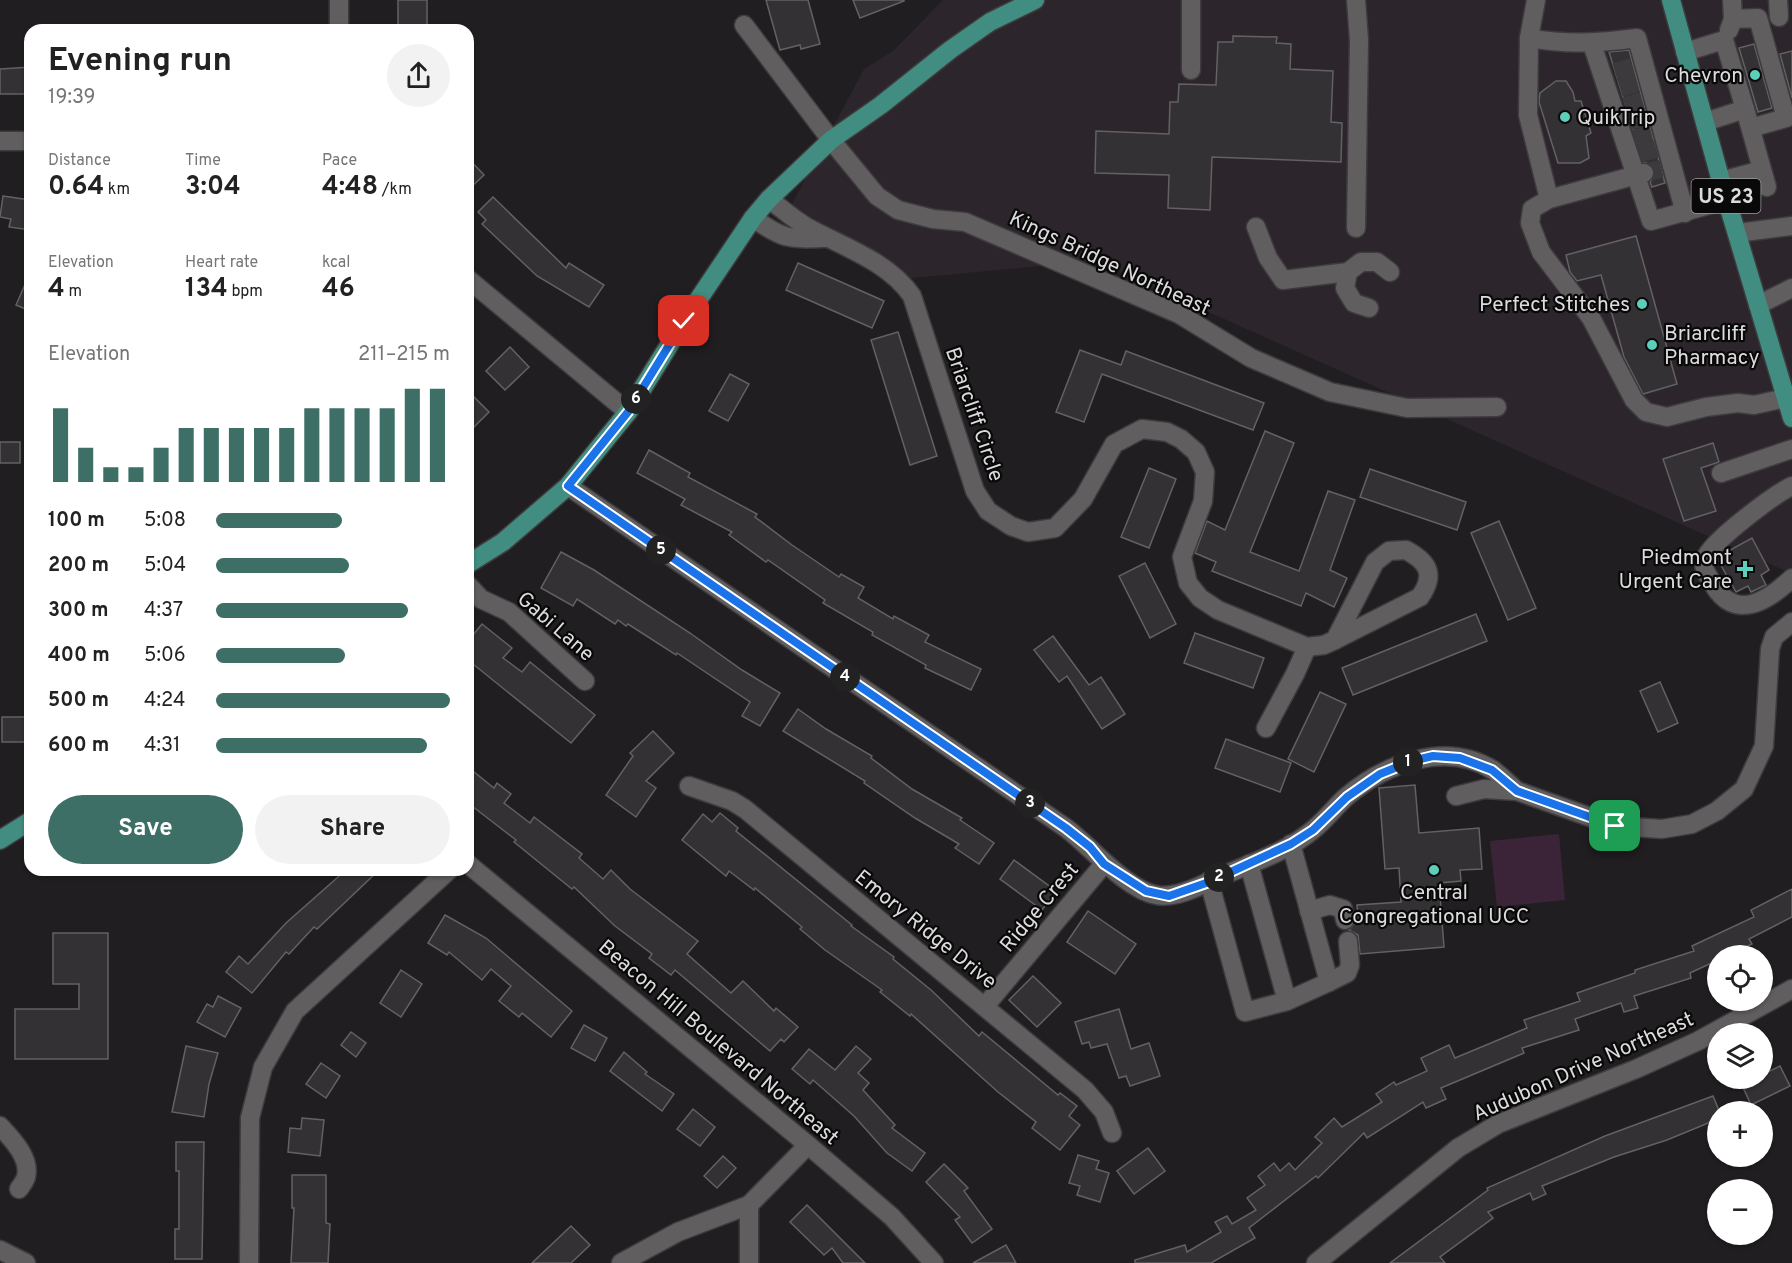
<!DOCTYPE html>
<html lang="en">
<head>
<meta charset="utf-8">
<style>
  body { margin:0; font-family:Overpass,sans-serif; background:#f2f2f2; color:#222; height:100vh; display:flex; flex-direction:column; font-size:22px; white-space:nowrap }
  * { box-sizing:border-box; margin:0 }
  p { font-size:20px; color:#767676 }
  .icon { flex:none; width:33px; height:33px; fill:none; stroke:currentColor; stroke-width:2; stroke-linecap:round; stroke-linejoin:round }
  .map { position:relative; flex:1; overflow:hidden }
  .panel { position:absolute; left:24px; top:24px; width:450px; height:852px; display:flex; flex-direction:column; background:#fff; border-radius:18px; box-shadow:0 2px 4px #0004 }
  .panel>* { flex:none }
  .tools { position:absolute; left:1707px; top:945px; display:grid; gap:12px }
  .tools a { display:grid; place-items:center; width:66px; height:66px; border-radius:50%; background:#fff; box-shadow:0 2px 4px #0004; font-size:30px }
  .pin { position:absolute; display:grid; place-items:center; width:51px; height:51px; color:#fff; margin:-26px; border-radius:12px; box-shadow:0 3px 9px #0006 }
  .km { position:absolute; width:30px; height:30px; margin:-15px; border-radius:50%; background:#222; color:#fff; font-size:16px; line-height:30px; text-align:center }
  .round { display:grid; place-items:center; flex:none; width:63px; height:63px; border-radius:32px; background:#f2f2f2 }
  .headline { display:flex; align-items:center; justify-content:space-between; height:102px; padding:0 24px }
  h1 { font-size:33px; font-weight:700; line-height:45px }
  .metrics { display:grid; grid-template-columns:repeat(3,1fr); gap:9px; height:102px; padding:6px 24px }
  .metrics div { display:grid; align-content:center }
  .metrics b { font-size:26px; font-weight:700 }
  .metrics small { font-size:16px; font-weight:400 }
  .metrics p { font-size:16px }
  .chart { height:168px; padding:12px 24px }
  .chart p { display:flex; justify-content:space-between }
  .chart svg { width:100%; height:108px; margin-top:6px; stroke:#3d6f66; stroke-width:6 }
  .action { display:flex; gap:12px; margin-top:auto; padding:12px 24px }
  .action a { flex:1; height:69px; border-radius:36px; background:#3d6f66; color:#fff; font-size:24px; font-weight:700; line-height:69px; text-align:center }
  .action a+a { background:#f2f2f2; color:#222 }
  ul { padding:0 24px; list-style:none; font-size:20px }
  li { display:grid; grid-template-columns:96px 72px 1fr; align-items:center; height:45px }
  li i { height:15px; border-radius:8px; background:#3d6f66 }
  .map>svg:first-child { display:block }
  .built { fill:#2c252b }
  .green { fill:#3b2438 }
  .building { fill:#333133; stroke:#636163; stroke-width:1.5 }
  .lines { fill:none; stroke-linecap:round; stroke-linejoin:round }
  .minor-tunnel { stroke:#3c3a3c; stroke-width:18; stroke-dasharray:18 9; stroke-linecap:butt }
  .minor-casing { stroke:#3d3b3d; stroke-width:21 }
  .major-casing { stroke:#3d3b3d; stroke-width:21 }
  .minor { stroke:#615e60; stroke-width:18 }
  .major { stroke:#428d81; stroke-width:18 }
  .route-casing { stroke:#fff; stroke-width:12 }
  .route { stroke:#1a73e8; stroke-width:8 }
  .poi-dot { fill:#5dceb9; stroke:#090909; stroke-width:2 }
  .labels { text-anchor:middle; stroke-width:4.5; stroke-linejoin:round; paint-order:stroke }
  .shield { fill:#090909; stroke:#9d9d9d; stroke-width:1.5 }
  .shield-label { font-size:20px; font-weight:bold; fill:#dddcdd }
  .poi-label { font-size:21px; fill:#dddcdd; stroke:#090909; text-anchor:end }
  .street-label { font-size:21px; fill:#dddcdd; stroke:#090909 }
</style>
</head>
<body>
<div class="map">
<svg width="1792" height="1263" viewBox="0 0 1792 1263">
  <rect width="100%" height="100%" fill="#201e20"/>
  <!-- built -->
  <path class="built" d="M943,0H1792V574L1095,261L902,279L785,217L864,69L893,51Z"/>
  <!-- green -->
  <path class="green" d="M1559,834L1565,900L1497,907L1490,841Z"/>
  <!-- building -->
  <g class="building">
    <rect x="398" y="0" width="29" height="30"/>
    <path d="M766,0H808L820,44L801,49L800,45L780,50Z"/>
    <path d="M853,0H904V1L860,18Z"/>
    <path d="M1233,36L1277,37L1276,43L1291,44L1290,69L1333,71L1331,122L1342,123L1341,162L1212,157L1210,210L1168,208L1169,175L1095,173L1096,131L1169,134L1170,102H1178L1179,84L1216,85L1218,42H1233Z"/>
    <path d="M1754,44L1772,108L1758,112L1739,48Z"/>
    <path d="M1629,50L1665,183L1652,187L1650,182L1655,176V169L1651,165L1643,162L1609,52Z"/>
    <path d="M1792,51V98L1780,54Z"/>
    <path d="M30,67V94H0V69Z"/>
    <path d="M1556,81H1566L1573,92L1575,101H1581L1591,133L1586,136L1589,158L1580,163H1558L1539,102L1540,93Z"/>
    <path d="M468,158L484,175L468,190Z"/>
    <path d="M3,196L30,200V230L9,227L11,219L0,217Z"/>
    <path d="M493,197L566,268L569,263L604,285L589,307L537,276L482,224L486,220L478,212Z"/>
    <path d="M1636,236L1677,384L1643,394L1624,357L1601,275L1577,281L1570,272L1566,255Z"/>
    <path d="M798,263L884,301L872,328L786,290Z"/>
    <path d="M30,273V311L16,305Z"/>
    <path d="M898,332L937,456L910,465L871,340Z"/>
    <path d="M510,347L529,367L505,390L486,371Z"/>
    <path d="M1080,350L1121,365L1126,351L1264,403L1253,430L1102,374L1084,422L1056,412Z"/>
    <path d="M730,374L749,384L728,421L709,411Z"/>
    <path d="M468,391L489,412L468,433Z"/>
    <path d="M1265,431L1294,443L1250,552L1299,571L1328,491L1355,500L1330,570L1347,578L1334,607L1306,593L1301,606L1212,571L1216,562L1195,553L1207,521L1225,530Z"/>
    <rect x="0" y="442" width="20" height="21"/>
    <path d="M1713,443L1719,462L1701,468L1716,511L1684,521L1663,459Z"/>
    <path d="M649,450L690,473L688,477L757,514L755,517L792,545L839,577L841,574L864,587L858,598L893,619L894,616L929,635L925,642L981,669L971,690L925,668L926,665L872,635L873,632L823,603L825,600L768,560L766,562L729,535L732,532L681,505L685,499L637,473Z"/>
    <path d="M1149,468L1176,479L1149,548L1121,537Z"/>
    <path d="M1370,469L1466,502L1457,530L1360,497Z"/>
    <path d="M1499,521L1536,608L1508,620L1471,533Z"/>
    <path d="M1752,538L1769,570L1761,575L1766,585L1751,592L1748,586L1736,592L1718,560L1721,555Z"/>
    <path d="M561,552L594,570L690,633L742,670L780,693L760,726L742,716L750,702L677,653L676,655L628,624L626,626L618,620L615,624L577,599L573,606L541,588Z"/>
    <path d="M1145,563L1176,624L1150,638L1119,576Z"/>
    <path d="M1476,614L1487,641L1353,695L1342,668Z"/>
    <path d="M482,624L512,648L503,658L522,672L530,662L595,715L571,743L468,660V641Z"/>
    <path d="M1195,633L1264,658L1253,688L1184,663Z"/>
    <path d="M1053,636L1089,685L1101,677L1125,714L1102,729L1067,676L1059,682L1034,650Z"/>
    <path d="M1660,682L1678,723L1658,732L1640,691Z"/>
    <path d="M1320,692L1346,704L1314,772L1288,759Z"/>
    <path d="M798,709L826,729L872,756L871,758L912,789L962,818L960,820L994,843L979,864L955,848L959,844L915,818L864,783L865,781L783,731Z"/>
    <rect x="2" y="717" width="28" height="25"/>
    <path d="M653,731L674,753L646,781L656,788L636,817L606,795L633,756L630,753Z"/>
    <path d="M1226,739L1291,763L1280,792L1215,768Z"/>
    <path d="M468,767L494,788L497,783L511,794L504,803L530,823L534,817L582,854L579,858L603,879L611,870L630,889L698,941L687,954L731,993L743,981L774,1011L776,1008L798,1027L784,1042L781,1039L770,1051L675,970L671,975L649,958L652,954L615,926L574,887L572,889L514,842L516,840L468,803Z"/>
    <path d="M1415,785L1419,833L1479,828L1482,869L1460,870L1461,881L1439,883L1444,947L1360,954L1358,935L1349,930L1358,919L1357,905L1401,902L1399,868L1385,869L1379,788Z"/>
    <path d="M720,813L738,828L736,831L852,925L851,926L894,957L893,959L931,990L979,1036L982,1032L1058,1095L1060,1093L1077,1106L1069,1116L1080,1125L1060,1150L1032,1128L1036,1122L998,1092L911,1014L910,1016L880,992L882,990L825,950L800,929L802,927L755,888L754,890L729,871L726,876L682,840L703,814L712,822Z"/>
    <path d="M1014,860L1056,891L1042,910L1000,879Z"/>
    <path d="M346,870H379L317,929L314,927L289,954L286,952L252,993L226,972L239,956L248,964L286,923Z"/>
    <path d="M1792,889V917L1749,939L1752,944L1727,956H1718V960L1690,973L1691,978L1634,996L1638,1008L1624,1012L1621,1003L1575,1019L1579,1030L1522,1048L1524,1053L1441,1088L1446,1099L1426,1108L1423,1102L1367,1138L1364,1133L1318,1178L1316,1176L1249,1228L1255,1238L1211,1263H1135V1260L1185,1245L1187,1252L1221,1232L1215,1222L1227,1216L1232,1224L1256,1210L1247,1198L1265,1185L1258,1176L1274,1163L1280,1171L1289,1163L1295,1170L1322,1143L1315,1137L1334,1118L1342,1127L1382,1102L1376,1094L1394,1082L1396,1085L1427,1071L1421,1058L1449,1045L1455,1058L1527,1028L1524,1020L1580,1001L1577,993L1635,973V970L1694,951L1692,946L1754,917L1751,910Z"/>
    <path d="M1088,911L1136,944L1115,974L1067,942Z"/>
    <path d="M445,915L486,938L572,1011L551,1037L522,1013L519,1017L499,1001L511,986L491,969L482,980L449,952L447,955L428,943Z"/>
    <path d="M53,933H108V1059H15V1009H79V984H53Z"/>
    <path d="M401,970L422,984L401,1017L380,1003Z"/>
    <path d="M1033,976L1061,1003L1037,1027L1009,1000Z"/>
    <path d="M218,996L241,1008L225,1037L197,1022L207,1004L213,1007Z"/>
    <path d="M1119,1009L1131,1049L1149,1043L1160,1076L1130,1086L1126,1076L1119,1078L1107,1044L1091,1048L1089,1042L1082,1044L1075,1022Z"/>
    <path d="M584,1025L607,1038L595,1061L571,1048Z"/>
    <path d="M351,1032L366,1043L356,1057L341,1045Z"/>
    <path d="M186,1046L218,1053L209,1084L204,1117L172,1112Z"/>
    <path d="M856,1046L871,1059L858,1073L869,1083L863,1090L895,1125L892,1128L925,1153L912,1171L887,1153L854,1116L813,1080L810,1084L792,1069L809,1049L835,1070Z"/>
    <path d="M624,1052L647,1072L645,1074L674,1094L662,1111L610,1071Z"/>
    <path d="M321,1063L340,1076L326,1098L306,1084Z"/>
    <path d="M1780,1066L1790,1086L1751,1105L1742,1085L1754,1078H1762V1075Z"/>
    <path d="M1713,1096L1718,1108V1119L1667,1140L1614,1157L1542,1186L1546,1194L1533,1200L1530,1193L1488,1212L1493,1218L1440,1257L1445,1263H1390L1488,1190L1487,1188L1605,1136Z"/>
    <path d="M693,1109L715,1127L700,1146L677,1129Z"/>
    <path d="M302,1118L324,1120L320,1156L288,1152L290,1128L301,1129Z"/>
    <path d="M176,1142H204L202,1259H175V1229H179V1171H176Z"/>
    <path d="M1148,1148L1165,1171L1134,1194L1117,1171Z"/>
    <path d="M1078,1155L1099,1161L1096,1169L1109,1173L1100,1202L1077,1195L1080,1186L1069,1183Z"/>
    <path d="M723,1156L736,1168L717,1188L704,1176Z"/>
    <path d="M944,1164L968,1188L964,1191L992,1229L972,1243L955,1220L960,1217L926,1182Z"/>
    <path d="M292,1175H326V1223L330,1224L328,1263H291L294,1208H292Z"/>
    <path d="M807,1205L865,1263H843L832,1248L824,1255L790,1222Z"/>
    <path d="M571,1226L590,1245L571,1263H532Z"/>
    <path d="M1006,1245L1016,1263H973Z"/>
  </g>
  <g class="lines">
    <!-- minor-tunnel -->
    <g class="minor-tunnel">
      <path d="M1615,72L1636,66"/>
      <path d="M1620,88L1640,82"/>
      <path d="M1625,106L1645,100"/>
      <path d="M1629,121L1650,116"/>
      <path d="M1634,139L1655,134"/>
      <path d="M1639,154L1659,148"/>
      <path d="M1644,173L1665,168"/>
    </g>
    <!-- minor casing -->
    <g class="minor-casing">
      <g id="minor">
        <path d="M339,0V30"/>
        <path d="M1191,0V70"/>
        <path d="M1536,0L1529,38L1528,115L1549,199"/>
        <path d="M1778,0L1779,17"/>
        <path d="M1733,19L1758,18L1786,118L1751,128"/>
        <path d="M744,25L831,140L877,196L898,210L933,219L965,222L1179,314L1251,358L1330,392L1407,408L1497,407"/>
        <path d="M1729,30L1733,19L1732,0"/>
        <path d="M1529,38C1567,45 1599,43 1637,38L1685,213"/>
        <path d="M1592,44L1651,221L1727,200"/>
        <path d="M1685,52L1724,40L1745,109"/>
        <path d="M1705,122L1745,109L1767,187"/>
        <path d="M0,141H30"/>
        <path d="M1644,173L1549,199L1532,209L1530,223L1541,252L1591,318L1634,400L1646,412L1667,417L1706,407L1738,403L1754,405L1786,398"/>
        <path d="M1721,181L1762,170"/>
        <path d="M769,199C781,208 793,219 807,227C843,247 888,261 912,296L975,491L988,511L1011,526L1028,532L1055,528L1083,499L1114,444L1142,429L1167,432L1181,439L1196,452L1205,472L1203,501L1182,557L1188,583L1200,598L1218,610L1307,647L1324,645L1335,640"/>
        <path d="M753,218C784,240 789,239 826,238"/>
        <path d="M1256,227L1268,258L1283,280L1348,272"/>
        <path d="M1356,228L1359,40L1356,0"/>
        <path d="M1737,233L1792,226"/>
        <path d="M468,279L628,412"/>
        <path d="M1758,305L1792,288"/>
        <path d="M1369,308L1354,303L1345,288L1348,272L1361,262H1377L1390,272"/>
        <path d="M1721,473L1792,449"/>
        <path d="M568,486L1066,828C1090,846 1127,890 1156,895C1175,899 1200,886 1217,878C1249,864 1287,852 1314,829C1326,819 1335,807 1346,797C1385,764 1445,740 1493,770C1501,776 1509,784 1517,791"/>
        <path d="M1792,486C1775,494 1710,542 1705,559C1702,569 1708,576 1713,584C1735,623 1769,600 1792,578"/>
        <path d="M1406,550C1428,562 1436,574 1420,597L1335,640L1375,562L1389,551Z"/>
        <path d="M468,585L481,599L509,612L585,681"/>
        <path d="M1266,728L1295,674L1307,647"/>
        <path d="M689,786L732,801L745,809L1085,1090L1104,1112L1112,1133"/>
        <path d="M1456,796L1484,789L1517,791L1615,826L1662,829L1692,824L1717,811L1744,789L1764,746L1770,649L1774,637L1792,622"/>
        <path d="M468,864L808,1145L892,1217L934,1263"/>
        <path d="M1249,864L1287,1001L1329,982L1291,844"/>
        <path d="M1209,881L1245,1012L1287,1001"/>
        <path d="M1309,911L1330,905L1343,909L1345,920"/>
        <path d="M1329,982L1347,973L1350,965L1348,941"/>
        <path d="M985,1006L1104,864"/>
        <path d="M0,1126C11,1138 31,1158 26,1177C25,1181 21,1186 19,1189"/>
        <path d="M0,1250L26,1263"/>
        <path d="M249,1263L250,1118L263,1067L295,1011L449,870"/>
        <path d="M621,1263L678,1232L749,1205L808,1145"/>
        <path d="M749,1263V1205"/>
        <path d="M1316,1263L1458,1148L1498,1124L1636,1069L1698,1041L1792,989"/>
      </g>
    </g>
    <!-- major casing -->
    <g class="major-casing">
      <g id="major">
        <path d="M1671,0L1721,181L1792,418"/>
        <path d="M468,564L503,542L568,486L628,412L684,321L753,218L769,199L831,140L881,105L950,50L990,22L1035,0"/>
        <path d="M0,840L30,821"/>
      </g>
    </g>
    <!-- minor -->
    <use href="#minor" class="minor"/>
    <!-- major -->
    <use href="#major" class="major"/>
  </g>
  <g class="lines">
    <!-- route casing -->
    <g class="route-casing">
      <path id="route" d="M684,321L628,412L568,486L1066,828L1090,847L1104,864L1146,891L1169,896L1209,882L1291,844L1313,830L1347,797L1380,774L1412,761L1433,756L1460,758L1492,770L1517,791L1615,826"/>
    </g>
    <!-- route -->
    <use href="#route" class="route"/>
  </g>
  <!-- markers -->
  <g class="poi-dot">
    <circle cx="1755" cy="75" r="6"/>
    <circle cx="1565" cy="117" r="6"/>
    <circle cx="1642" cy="304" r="6"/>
    <circle cx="1652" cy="345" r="6"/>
    <path d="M1742 560h6v6h6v6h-6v6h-6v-6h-6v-6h6z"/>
    <circle cx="1434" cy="870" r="6"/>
  </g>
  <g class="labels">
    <!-- shield labels -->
    <rect class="shield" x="1691.5" y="179" width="69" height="34" rx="4.5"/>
    <g class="shield-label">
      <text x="1726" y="203">US 23</text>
    </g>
    <!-- poi labels -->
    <g class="poi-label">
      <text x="1743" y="82">Chevron</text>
      <text x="1577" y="124" text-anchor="start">QuikTrip</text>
      <text x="1630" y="311">Perfect Stitches</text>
      <text x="1664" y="340" text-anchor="start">Briarcliff<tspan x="1664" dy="24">Pharmacy</tspan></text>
      <text x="1732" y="564">Piedmont<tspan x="1732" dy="24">Urgent Care</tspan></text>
      <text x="1434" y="899" text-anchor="middle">Central<tspan x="1434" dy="24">Congregational UCC</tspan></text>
    </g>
    <!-- street labels -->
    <g class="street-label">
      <text transform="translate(1110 263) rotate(25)" y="7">Kings Bridge Northeast</text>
      <text transform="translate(975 414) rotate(71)" y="7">Briarcliff Circle</text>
      <text transform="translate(556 626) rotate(41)" y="7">Gabi Lane</text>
      <text transform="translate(1039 907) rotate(-50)" y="7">Ridge Crest</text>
      <text transform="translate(926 929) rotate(39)" y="7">Emory Ridge Drive</text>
      <text transform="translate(719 1042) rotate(40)" y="7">Beacon Hill Boulevard Northeast</text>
      <text transform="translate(1583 1066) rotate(-24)" y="7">Audubon Drive Northeast</text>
    </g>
  </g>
</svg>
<div class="tools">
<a><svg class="icon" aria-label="locate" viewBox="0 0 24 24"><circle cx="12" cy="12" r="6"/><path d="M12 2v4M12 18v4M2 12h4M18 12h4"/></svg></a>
<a><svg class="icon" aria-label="layers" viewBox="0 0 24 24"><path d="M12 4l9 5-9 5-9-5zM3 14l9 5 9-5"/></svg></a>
<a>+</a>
<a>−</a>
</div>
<div class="pin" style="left:1615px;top:826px;background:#1e9e55"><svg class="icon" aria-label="arrive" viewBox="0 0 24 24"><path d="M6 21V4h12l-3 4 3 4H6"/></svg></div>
<div class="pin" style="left:684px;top:321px;background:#d93025"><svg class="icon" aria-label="check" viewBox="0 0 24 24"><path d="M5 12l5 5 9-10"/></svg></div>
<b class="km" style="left:1408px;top:762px">1</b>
<b class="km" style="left:1219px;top:877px">2</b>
<b class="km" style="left:1030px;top:803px">3</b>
<b class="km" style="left:845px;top:677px">4</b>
<b class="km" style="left:661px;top:550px">5</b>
<b class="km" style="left:636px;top:399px">6</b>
<section class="panel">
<div class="headline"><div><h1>Evening run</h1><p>19:39</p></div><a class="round"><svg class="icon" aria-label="share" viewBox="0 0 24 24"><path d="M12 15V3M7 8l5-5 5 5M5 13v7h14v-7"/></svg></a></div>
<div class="metrics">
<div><p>Distance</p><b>0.64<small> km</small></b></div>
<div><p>Time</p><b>3:04</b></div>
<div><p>Pace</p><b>4:48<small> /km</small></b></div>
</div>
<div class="metrics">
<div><p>Elevation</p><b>4<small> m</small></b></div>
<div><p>Heart rate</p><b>134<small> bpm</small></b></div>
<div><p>kcal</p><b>46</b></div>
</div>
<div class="chart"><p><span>Elevation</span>211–215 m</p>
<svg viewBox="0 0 160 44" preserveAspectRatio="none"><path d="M5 44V14M15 44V30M25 44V38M35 44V38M45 44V30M55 44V22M65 44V22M75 44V22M85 44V22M95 44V22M105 44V14M115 44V14M125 44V14M135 44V14M145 44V6M155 44V6"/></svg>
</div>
<ul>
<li><b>100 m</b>5:08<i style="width:54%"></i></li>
<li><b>200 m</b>5:04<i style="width:57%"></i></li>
<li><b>300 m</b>4:37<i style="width:82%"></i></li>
<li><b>400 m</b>5:06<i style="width:55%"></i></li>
<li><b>500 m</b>4:24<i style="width:100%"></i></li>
<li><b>600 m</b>4:31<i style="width:90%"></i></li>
</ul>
<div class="action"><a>Save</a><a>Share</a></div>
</section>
</div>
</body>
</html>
